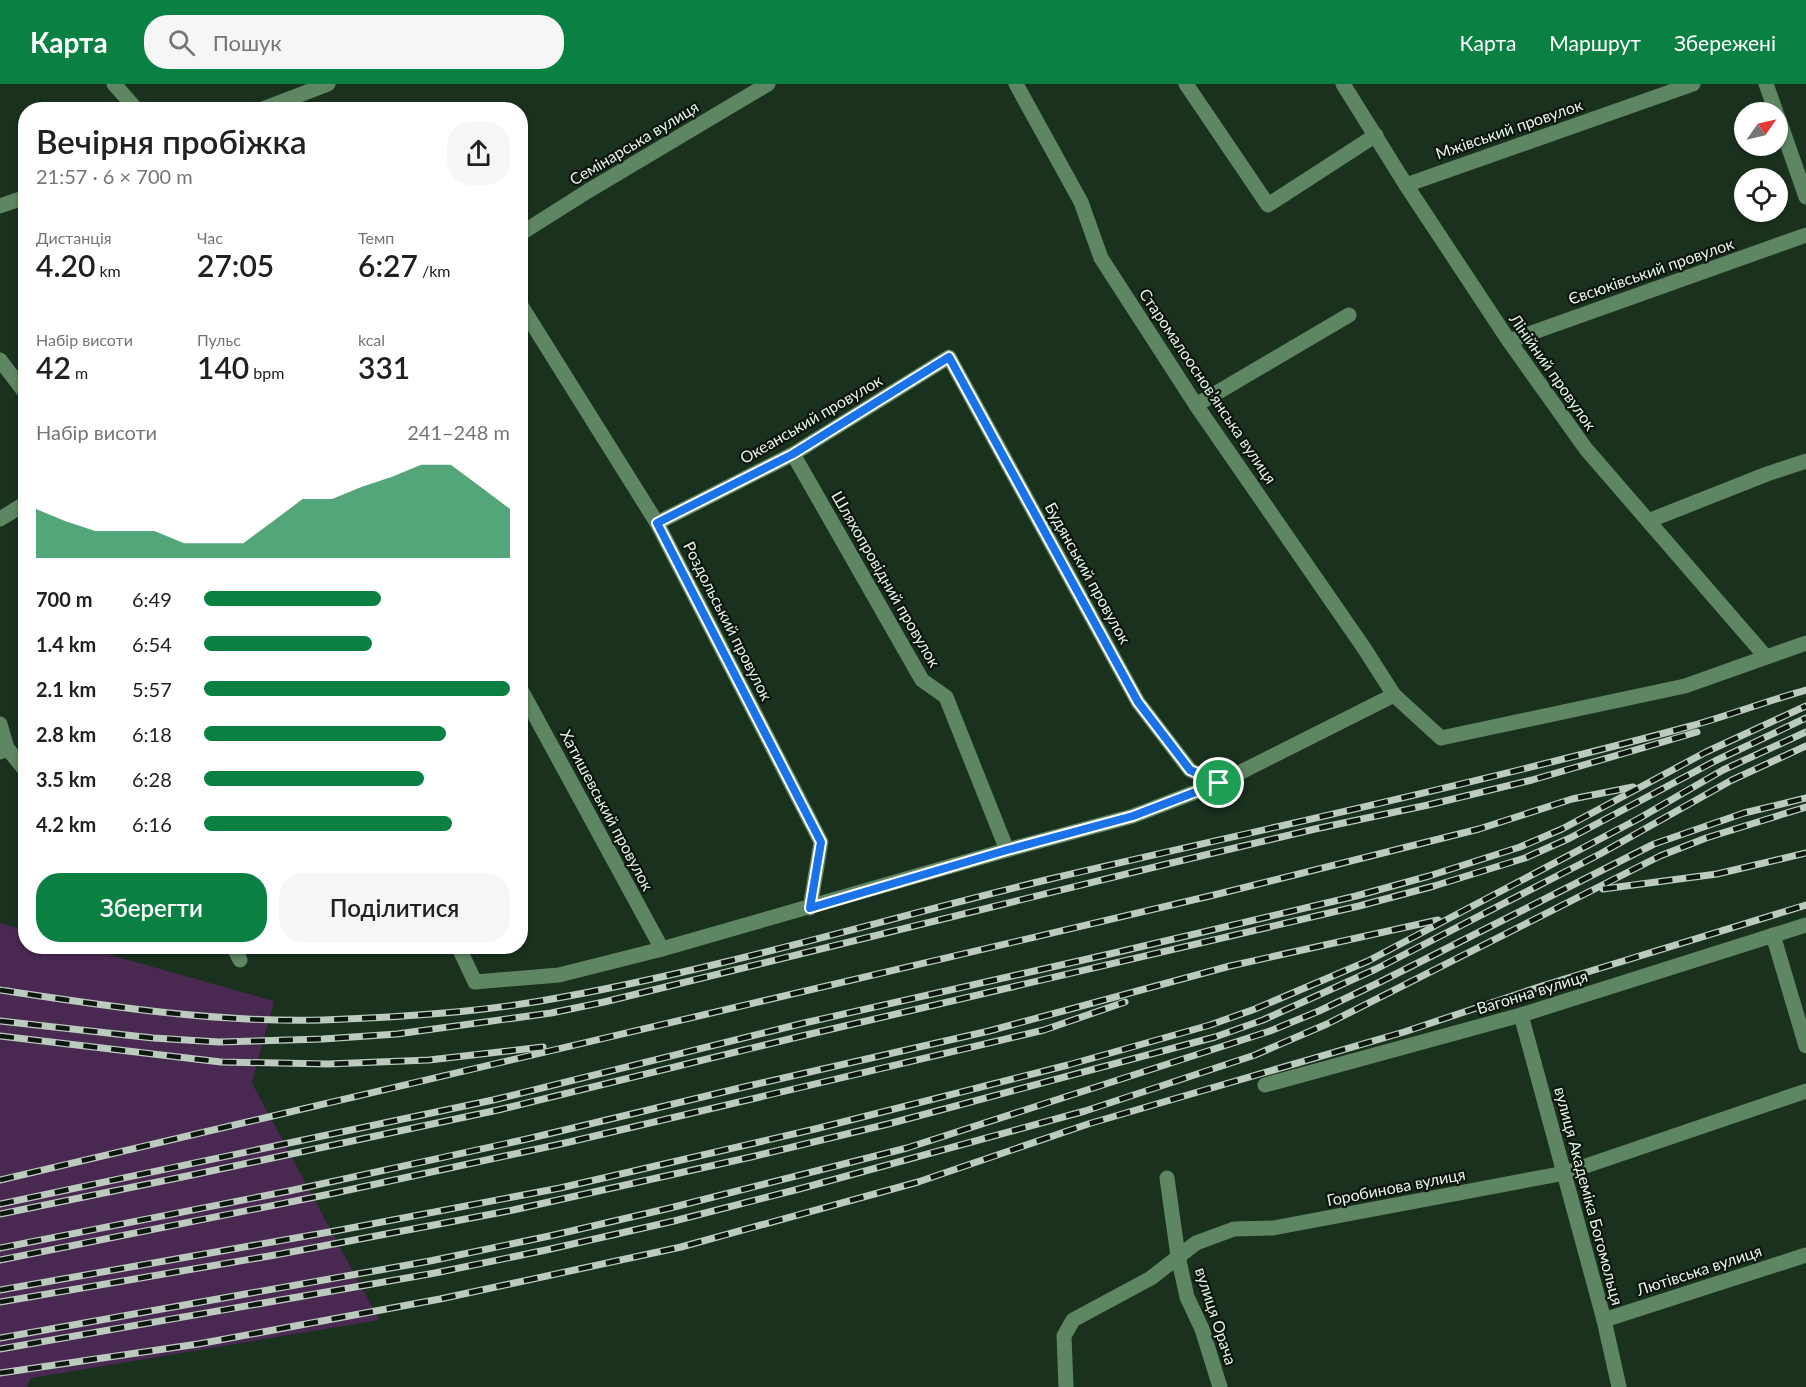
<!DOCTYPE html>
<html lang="uk">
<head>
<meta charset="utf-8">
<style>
  body { margin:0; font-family:Lato,sans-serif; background:#f6f6f6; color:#202124; height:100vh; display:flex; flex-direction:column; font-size:22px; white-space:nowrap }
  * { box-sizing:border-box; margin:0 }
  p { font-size:20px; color:#757577 }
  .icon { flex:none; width:33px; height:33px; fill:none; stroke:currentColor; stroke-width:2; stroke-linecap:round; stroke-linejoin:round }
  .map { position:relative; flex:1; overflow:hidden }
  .sheet { position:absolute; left:18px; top:18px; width:510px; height:852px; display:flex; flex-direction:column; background:#fff; border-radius:24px; box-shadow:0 2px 4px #0004 }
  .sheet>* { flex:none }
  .needle { width:39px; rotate:56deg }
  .buttons { position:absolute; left:1734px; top:18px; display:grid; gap:12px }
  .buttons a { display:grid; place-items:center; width:54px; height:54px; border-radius:50%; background:#fff; box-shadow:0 2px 4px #0004; font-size:30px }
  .pin { position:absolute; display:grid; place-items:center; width:51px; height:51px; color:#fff; margin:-26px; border:3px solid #fff; border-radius:50%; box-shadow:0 2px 6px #0007 }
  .round { display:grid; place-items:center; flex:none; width:63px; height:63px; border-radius:24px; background:#f6f6f6 }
  .headline { display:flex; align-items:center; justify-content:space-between; height:102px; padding:0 18px }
  h1 { font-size:33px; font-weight:600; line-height:45px }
  .stats { display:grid; grid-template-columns:repeat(3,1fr); gap:9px; height:102px; padding:6px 18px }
  .stats div { display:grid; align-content:center }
  .stats b { font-size:30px; font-weight:600 }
  .stats small { font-size:16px; font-weight:400 }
  .stats p { font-size:16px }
  .chart { height:168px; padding:12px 18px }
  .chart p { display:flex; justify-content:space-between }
  .chart svg { width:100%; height:108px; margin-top:6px; fill:#0b8043; opacity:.7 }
  .cta { display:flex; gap:12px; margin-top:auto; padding:12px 18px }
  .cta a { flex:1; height:69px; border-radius:24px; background:#0b8043; color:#fff; font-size:24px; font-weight:600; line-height:69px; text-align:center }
  .cta a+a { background:#f6f6f6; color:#202124 }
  ul { padding:0 18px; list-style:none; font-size:20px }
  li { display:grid; grid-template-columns:96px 72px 1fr; align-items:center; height:45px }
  li i { height:15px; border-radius:8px; background:#0b8043 }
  header { display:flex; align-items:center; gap:36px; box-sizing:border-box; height:84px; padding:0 30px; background:#0b8043; color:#fff }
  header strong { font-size:28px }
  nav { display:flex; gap:33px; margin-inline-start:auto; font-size:21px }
  .search { width:420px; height:54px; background:#f6f6f6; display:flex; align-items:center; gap:15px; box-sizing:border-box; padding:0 21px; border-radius:24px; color:#757577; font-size:22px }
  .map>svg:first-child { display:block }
  .green { fill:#492852 }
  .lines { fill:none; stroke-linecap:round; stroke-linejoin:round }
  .minor { stroke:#5e8663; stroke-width:15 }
  .rail-casing { stroke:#bbcbbd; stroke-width:7 }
  .rail { stroke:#0c160e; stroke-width:4.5; stroke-dasharray:14; stroke-linecap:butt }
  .route-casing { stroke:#fff; stroke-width:12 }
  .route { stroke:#1a73e8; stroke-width:8 }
  .labels { text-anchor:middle; stroke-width:4.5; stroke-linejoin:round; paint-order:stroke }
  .street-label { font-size:16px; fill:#e5f3e6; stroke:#0c160e }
</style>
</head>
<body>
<header>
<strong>Карта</strong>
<div class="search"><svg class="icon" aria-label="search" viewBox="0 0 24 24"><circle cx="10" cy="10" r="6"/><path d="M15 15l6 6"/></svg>Пошук</div>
<nav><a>Карта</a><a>Маршрут</a><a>Збережені</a></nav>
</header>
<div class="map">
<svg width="1806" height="1303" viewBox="0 0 1806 1303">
  <rect width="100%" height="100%" fill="#1a311e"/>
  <!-- green -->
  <path class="green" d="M0,839L25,846L26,862L82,863L274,917L252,999L379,1236L31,1294L27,1303H0Z"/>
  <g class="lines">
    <!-- minor -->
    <g class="minor">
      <path d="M114,0L137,26"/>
      <path d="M1016,0L1081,118L1101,174L1196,321L1364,564L1394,611"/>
      <path d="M1186,0L1268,121L1376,51"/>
      <path d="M1343,0L1406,101L1509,257L1586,365L1766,573"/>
      <path d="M1766,0L1776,28"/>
      <path d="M260,26L328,0"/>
      <path d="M1778,33L1806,113"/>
      <path d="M1406,101L1693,0"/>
      <path d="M0,122L26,113"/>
      <path d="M520,150L588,107L768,0"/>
      <path d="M520,220L657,439L821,758L810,824"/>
      <path d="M1509,257L1806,151"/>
      <path d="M0,276L26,310"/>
      <path d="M1196,321L1349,231"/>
      <path d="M793,370L922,596L946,613L1007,766"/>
      <path d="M0,435L26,419"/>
      <path d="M1648,437L1767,390L1806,377"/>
      <path d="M657,439L793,370L949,273L1138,618L1190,686L1219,699"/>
      <path d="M520,604L662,865"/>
      <path d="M0,640L7,664L0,668"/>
      <path d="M7,664L26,687"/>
      <path d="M1773,851L1806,962"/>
      <path d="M233,862L240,876"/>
      <path d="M458,862L475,898L559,891L662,865L1007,766L1133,732L1219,699L1394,611L1441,654L1685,602L1806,559"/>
      <path d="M1521,931L1604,1236L1619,1303"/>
      <path d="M1265,1001L1521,931L1806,841"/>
      <path d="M1167,1094L1178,1172L1187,1213L1202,1245L1220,1303"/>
      <path d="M1604,1236L1806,1171"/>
      <path d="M1066,1303L1064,1252L1073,1236L1151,1194L1196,1159L1234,1145L1273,1144L1565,1089L1806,1007"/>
    </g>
    <!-- rail casing -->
    <g class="rail-casing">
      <g id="rail">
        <path d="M1603,805L1717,790L1806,769"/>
        <path d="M0,906C107,922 215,939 323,936C403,933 485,928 563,913C727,883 888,834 1050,795C1264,745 1479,699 1691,642C1730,631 1767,617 1806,606"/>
        <path d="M0,937L153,954L219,958L323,955L397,950L551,929L604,918L1167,780L1315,745L1428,721L1532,696L1697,648"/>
        <path d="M0,952L221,978L328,980L429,976L543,963"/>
        <path d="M0,1096L1214,811L1479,745L1572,715L1633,703"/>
        <path d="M0,1120L493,1016L804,939L1114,869L1356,812L1429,792L1520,763L1562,745L1706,668L1806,622"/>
        <path d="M0,1130L192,1091L498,1026L806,951L1359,822L1434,802L1525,774L1570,754L1715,677L1806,634"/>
        <path d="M0,1164L289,1107L527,1055L744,1003L989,947L1230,882L1438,836"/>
        <path d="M0,1176L330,1110L565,1059L1044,946L1125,918"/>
        <path d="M0,1206L335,1147L560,1104L815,1045L1068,981L1210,941L1255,925L1368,877L1638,735L1723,686L1806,648"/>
        <path d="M0,1218L275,1171L513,1126L751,1073L888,1040L1215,953L1263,936L1376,885L1600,770L1732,696L1806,662"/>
        <path d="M0,1254L430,1177L554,1151L670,1124L907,1064L1270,947L1319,927L1380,898L1654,760L1744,729L1806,714"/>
        <path d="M0,1265L435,1189L546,1166L674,1137L799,1105L1085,1027L1255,971L1327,940L1660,772L1706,754L1806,723"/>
        <path d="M0,1289L198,1260L440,1215L681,1163L918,1098L1088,1040L1404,948L1545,901L1806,821"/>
      </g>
    </g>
    <!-- rail -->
    <use href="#rail" class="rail"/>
  </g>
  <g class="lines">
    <!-- route casing -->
    <g class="route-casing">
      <path id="route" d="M949,273L1138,618L1190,686L1219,699L1133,732L1007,766L810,824L821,758L657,439L793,370Z"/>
    </g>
    <!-- route -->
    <use href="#route" class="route"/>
  </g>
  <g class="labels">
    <!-- street labels -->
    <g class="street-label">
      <text transform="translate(1509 45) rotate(-19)" y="6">Мжівський провулок</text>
      <text transform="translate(634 59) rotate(-31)" y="6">Семінарська вулиця</text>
      <text transform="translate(1651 187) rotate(-19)" y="6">Євсюківський провулок</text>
      <text transform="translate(1553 288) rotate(55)" y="6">Лінійний провулок</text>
      <text transform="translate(1208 302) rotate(56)" y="6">Старомалооснов’янська вулиця</text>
      <text transform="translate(811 335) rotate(-30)" y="6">Океанський провулок</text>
      <text transform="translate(1088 489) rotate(61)" y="6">Будянський провулок</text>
      <text transform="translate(886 495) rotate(60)" y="6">Шляхопровідний провулок</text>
      <text transform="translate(728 537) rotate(63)" y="6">Роздольський провулок</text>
      <text transform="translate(607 726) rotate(62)" y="6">Хатишевський провулок</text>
      <text transform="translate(1532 908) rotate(-17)" y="6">Вагонна вулиця</text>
      <text transform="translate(1396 1103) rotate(-11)" y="6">Горобинова вулиця</text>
      <text transform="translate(1589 1112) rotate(75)" y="6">вулиця Академіка Богомольця</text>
      <text transform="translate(1699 1186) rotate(-18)" y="6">Лютівська вулиця</text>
      <text transform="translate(1216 1232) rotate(72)" y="6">вулиця Орача</text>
    </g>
  </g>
</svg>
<div class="buttons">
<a><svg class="needle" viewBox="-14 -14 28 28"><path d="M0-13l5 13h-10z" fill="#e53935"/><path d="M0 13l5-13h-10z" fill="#757577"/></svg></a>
<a><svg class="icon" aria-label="locate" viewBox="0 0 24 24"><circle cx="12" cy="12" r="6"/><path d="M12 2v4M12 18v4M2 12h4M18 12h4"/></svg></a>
</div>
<div class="pin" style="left:1219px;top:699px;background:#1e9e55"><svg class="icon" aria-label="arrive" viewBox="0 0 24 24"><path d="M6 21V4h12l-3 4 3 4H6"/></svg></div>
<section class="sheet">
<div class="headline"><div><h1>Вечірня пробіжка</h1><p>21:57 · 6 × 700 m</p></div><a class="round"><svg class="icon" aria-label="share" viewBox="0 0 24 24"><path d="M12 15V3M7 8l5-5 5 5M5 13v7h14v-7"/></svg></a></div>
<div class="stats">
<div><p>Дистанція</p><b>4.20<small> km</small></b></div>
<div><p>Час</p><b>27:05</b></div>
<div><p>Темп</p><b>6:27<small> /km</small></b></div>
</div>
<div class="stats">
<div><p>Набір висоти</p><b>42<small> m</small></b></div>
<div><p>Пульс</p><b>140<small> bpm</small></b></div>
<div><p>kcal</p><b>331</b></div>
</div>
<div class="chart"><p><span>Набір висоти</span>241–248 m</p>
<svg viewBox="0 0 160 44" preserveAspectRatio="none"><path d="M0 44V24L10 29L20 33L30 33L40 33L50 38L60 38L70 38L80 29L90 20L100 20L110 15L120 11L130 6L140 6L150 15L160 24V44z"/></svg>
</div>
<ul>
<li><b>700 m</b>6:49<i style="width:58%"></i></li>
<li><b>1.4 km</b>6:54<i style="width:55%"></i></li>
<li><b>2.1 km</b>5:57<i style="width:100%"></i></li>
<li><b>2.8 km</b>6:18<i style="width:79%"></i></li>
<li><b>3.5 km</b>6:28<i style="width:72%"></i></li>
<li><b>4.2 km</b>6:16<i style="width:81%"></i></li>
</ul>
<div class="cta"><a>Зберегти</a><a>Поділитися</a></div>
</section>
</div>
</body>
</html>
